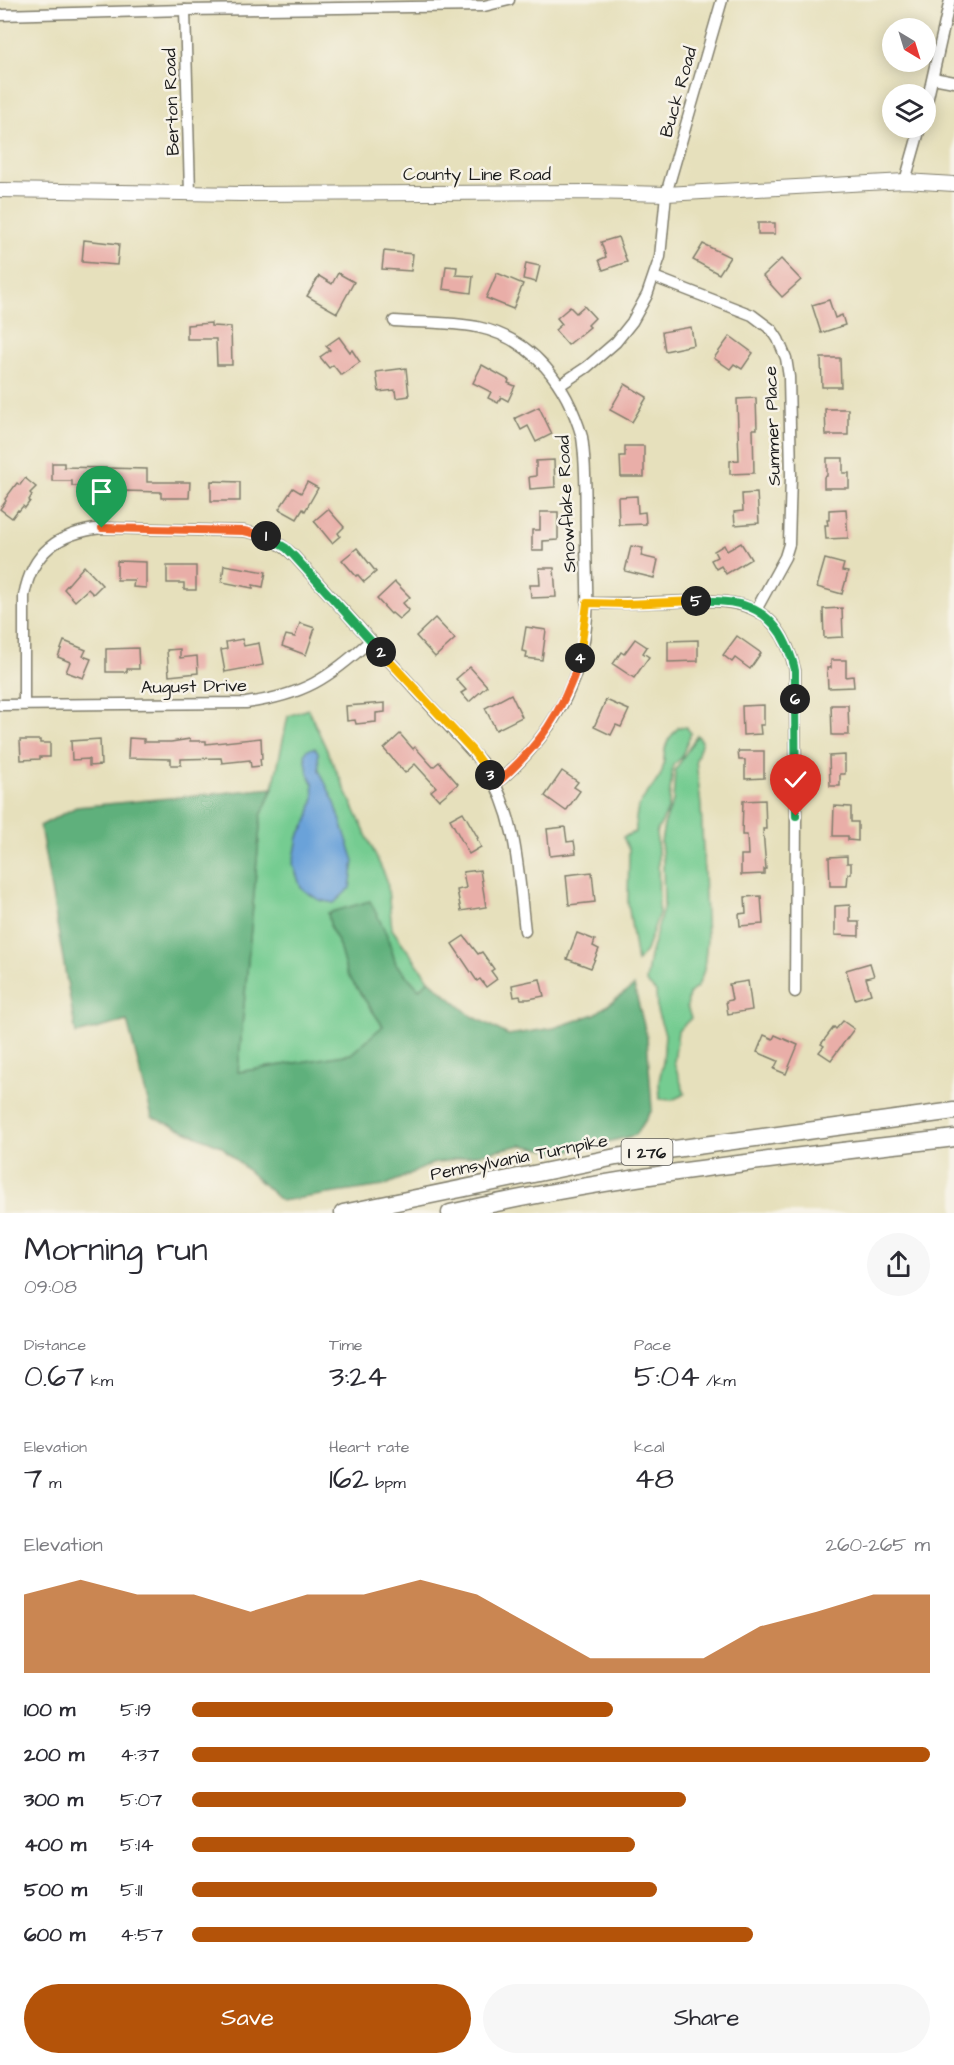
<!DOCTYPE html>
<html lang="en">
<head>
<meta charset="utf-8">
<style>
  body { margin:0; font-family:"Architects Daughter",sans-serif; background:#f7f7f7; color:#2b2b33; height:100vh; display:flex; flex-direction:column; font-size:22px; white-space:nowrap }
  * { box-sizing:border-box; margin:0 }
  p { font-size:20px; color:#7c7c81 }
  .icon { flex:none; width:33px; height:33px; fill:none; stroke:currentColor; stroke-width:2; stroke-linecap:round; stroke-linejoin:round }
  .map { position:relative; height:1213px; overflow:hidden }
  .side { display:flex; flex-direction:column; background:#fff; flex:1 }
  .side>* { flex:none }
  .needle { width:39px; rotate:142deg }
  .fabs { position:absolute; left:882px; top:18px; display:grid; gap:12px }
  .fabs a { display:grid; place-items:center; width:54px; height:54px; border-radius:50%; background:#fff; box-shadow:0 3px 15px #0003; font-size:30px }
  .pin { position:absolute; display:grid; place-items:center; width:51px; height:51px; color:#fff; margin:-62px -26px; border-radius:50% 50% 50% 0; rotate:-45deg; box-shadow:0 0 6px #0007 }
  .pin .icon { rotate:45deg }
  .km { position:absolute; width:30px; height:30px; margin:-15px; border-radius:50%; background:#222; color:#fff; font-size:16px; line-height:30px; text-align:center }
  .round { display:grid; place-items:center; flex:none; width:63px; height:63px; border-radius:32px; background:#f7f7f7 }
  .summary { display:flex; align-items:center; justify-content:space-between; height:102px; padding:0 24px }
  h1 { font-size:33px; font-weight:600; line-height:45px }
  .figures { display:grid; grid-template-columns:repeat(3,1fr); gap:9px; height:102px; padding:6px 24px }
  .figures div { display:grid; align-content:center }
  .figures b { font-size:30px; font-weight:600 }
  .figures small { font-size:16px; font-weight:400 }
  .figures p { font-size:16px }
  .chart { height:168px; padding:12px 24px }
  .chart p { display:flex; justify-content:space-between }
  .chart svg { width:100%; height:108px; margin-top:6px; fill:#b45309; opacity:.7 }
  .cta { display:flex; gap:12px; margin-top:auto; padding:12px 24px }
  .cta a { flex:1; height:69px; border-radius:36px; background:#b45309; color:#fff; font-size:24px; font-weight:600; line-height:69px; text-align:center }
  .cta a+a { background:#f7f7f7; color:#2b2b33 }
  ul { padding:0 24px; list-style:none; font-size:20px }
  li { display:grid; grid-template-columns:96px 72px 1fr; align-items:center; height:45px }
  li i { height:15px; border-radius:8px; background:#b45309 }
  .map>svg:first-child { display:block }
  .green { fill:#74cc91; stroke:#487456; stroke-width:1.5 }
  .forest { fill:#5fb07b; stroke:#3e664c; stroke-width:1.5 }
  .water { fill:#6ba2d9; stroke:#445f7a; stroke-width:1.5 }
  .building { fill:#e9aea8 }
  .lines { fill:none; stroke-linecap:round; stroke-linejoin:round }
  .minor-casing { stroke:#817e6c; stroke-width:13 }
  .major-casing { stroke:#817e6c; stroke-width:16 }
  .highway-casing { stroke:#817e6c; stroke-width:19 }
  .minor { stroke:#fff; stroke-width:10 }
  .major { stroke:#fff; stroke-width:14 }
  .highway { stroke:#fff; stroke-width:16 }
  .split-1-casing { stroke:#fff; stroke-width:12 }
  .split-2-casing { stroke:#fff; stroke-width:12 }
  .split-3-casing { stroke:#fff; stroke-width:12 }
  .split-4-casing { stroke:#fff; stroke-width:12 }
  .split-5-casing { stroke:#fff; stroke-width:12 }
  .split-6-casing { stroke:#fff; stroke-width:12 }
  .split-7-casing { stroke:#fff; stroke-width:12 }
  .split-1 { stroke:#f0652b; stroke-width:8 }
  .split-2 { stroke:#22a559; stroke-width:8 }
  .split-3 { stroke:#f5b400; stroke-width:8 }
  .split-4 { stroke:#f0652b; stroke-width:8 }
  .split-5 { stroke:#f5b400; stroke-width:8 }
  .split-6 { stroke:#22a559; stroke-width:8 }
  .split-7 { stroke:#22a559; stroke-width:8 }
  .labels { text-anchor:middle; stroke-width:5; stroke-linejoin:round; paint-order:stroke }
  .shield { fill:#f7f3e8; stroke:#5e5c59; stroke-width:1.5 }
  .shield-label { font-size:16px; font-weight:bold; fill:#1c1c1c }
  .street-label { font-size:18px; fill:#1c1c1c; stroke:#f7f3e8 }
</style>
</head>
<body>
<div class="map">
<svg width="954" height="1213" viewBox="0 0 954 1213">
  <rect width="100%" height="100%" fill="#f7f3e8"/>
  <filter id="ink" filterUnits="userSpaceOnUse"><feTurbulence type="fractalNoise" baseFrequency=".0167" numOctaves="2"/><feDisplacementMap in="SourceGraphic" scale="12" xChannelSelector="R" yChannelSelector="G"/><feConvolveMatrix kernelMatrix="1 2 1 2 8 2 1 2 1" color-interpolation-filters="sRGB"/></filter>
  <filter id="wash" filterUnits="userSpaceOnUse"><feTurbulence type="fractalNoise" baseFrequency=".008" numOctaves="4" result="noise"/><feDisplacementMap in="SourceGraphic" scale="24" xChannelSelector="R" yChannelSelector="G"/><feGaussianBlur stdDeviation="1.35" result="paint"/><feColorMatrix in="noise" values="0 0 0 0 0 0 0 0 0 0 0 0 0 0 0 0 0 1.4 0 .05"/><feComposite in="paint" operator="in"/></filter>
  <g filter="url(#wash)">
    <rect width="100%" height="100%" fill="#e6e0bc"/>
    <!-- green -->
    <g class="green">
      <path d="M308,709L387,880L392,929L429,980L419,989L396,964L386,933L328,913L331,929L337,939L347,974L383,1026L351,1054L238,1072L261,816L273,788L288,716Z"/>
      <path d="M679,727H686L691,733L681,758L673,765L668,810L656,833L658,850L659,913L646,951L637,962L628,903L629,850L623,837L636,832C634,800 645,800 660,776C666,766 662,753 667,743C669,737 675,732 679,727Z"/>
      <path d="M697,735L702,741L696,760L701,806L707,940L704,970L698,986L689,994L687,1007L691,1018L678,1031L674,1063L685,1094L672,1100L660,1099L659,1081L663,1062L665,1034L657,1011L656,992L646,982L650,956L664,905L663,861L661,842L664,825L673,801L675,771Z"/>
    </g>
    <!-- forest -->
    <path class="forest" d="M273,788L261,816L238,1072L351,1054L383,1026L347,974L337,939L331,929L328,913L370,901L386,933L396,964L419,989L429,980L470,1015L508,1035L554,1028L595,1014L634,986L647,1037L652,1110L636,1135L562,1153L522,1145L432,1164L384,1186L281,1201L221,1146L152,1117L127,1021L76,1034L40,826L76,807Z"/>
    <!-- water -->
    <path class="water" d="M315,748L318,752L319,770L335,803L354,861L350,888L334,903L319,900L301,888L293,864L298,837L308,820L314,798L313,783L308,773L305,754L308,749Z"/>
    <g id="blocks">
      <!-- building -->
      <g class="building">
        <rect x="758" y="223" width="17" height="11"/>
        <path d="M618,237L627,262L603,270L599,260L606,257L601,242Z"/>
        <path d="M84,240L119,244L117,265L82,262Z"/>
        <path d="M703,244L730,257L719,274L693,260Z"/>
        <path d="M384,251L413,254L411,271L382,269Z"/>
        <path d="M781,259L801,280L782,297L763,276Z"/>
        <path d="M526,263L540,266L536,282L523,279Z"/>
        <path d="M446,266L457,267L456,275L473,276L471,293L443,289Z"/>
        <path d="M338,273L354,282L337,313L307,296L319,276L332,284Z"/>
        <path d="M497,273L523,284L513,309L486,298Z"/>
        <path d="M829,300L835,318L842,315L845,325L821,333L812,305Z"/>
        <path d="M584,306L595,318L588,325L590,327L568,345L555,330L562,324L557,318L570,307L576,313Z"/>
        <path d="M211,323V326L231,327L232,365H217L216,339H187V325Z"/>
        <path d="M691,327L694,345L665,351L662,332Z"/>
        <path d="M730,336L753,353L742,369L734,364L730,369L714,358Z"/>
        <path d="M339,337L350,352L352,350L360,362L341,375L333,365L329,368L320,357L330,350L326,346Z"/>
        <path d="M821,358H840L841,387H822Z"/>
        <path d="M482,365L509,380L508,383L515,386L508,401L501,397L498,403L488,398L491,392L473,383Z"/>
        <path d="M406,368L409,396L396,398L395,390L379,392L376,372Z"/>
        <path d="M625,384L647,397L632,422L610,410Z"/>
        <path d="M756,398L757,429H753L754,473L730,474V461L739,460L737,399Z"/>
        <path d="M539,407L552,434L536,442L528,426L521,430L515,418Z"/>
        <path d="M825,409H848V435H826Z"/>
        <path d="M625,446H644V477H621L620,456H625Z"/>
        <path d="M827,458H843V473H849V488H824V477L827,476Z"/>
        <path d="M554,460L555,487L530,489L529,477L536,476V461Z"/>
        <path d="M52,463H64V467L147,469V482H190L189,498H161V492L124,491V499H109V486H89V492H80V486H72V481H52Z"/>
        <path d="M25,478L36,487L30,493L32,495L29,500L30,501L25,508L23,506L19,511L18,510L12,518L0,509L6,501L5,499L17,483L20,485Z"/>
        <path d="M211,481L240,482V501H211Z"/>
        <path d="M307,482L318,488L305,511L303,509L297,519L279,509L293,488L301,493Z"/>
        <path d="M757,493L759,523L735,525L734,512L743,511L742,494Z"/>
        <path d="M637,496L638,513L645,512L646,524L619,525L618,497Z"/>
        <path d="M328,509L344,527L338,533L340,536L332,543L314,521Z"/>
        <path d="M846,509L848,538L826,539L825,525H828L827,520H829V510Z"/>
        <path d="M540,512H558V540L543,541V551H532V530H540Z"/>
        <path d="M741,543L751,559L726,574L721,566L716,569L711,560L717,557L714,551L724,545L727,551Z"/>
        <path d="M631,546L643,548L641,556L658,560L654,578L625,571Z"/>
        <path d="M357,548L376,572L364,582L358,575L356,576L342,560Z"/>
        <path d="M825,559L844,564L842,571L848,572L842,594L817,587Z"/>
        <path d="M117,561L146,562V588L133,587L134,580H117Z"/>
        <path d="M224,565L266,572L263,587L253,585V588L222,582Z"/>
        <path d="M84,566L102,585L93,594L88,589L75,601L64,589Z"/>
        <path d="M167,566H196V590H184V583H167Z"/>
        <path d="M539,568H554L556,597L531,598L530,585H540Z"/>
        <path d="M395,582L410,597L403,603L409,610L399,619L392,613L391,614L377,599Z"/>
        <path d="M842,608L843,637L824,638L823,609Z"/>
        <path d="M435,618L455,639L435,657L416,636Z"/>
        <path d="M300,623L315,628L306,655L282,646L286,635L295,637Z"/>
        <path d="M526,627L546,630L542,660L526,658L527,652L522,651Z"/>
        <path d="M737,636L761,653L750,669L735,658L732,662L723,655Z"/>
        <path d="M242,639L244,646L259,643L263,665L225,672L221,650L227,649L226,642Z"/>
        <path d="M635,639L647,647L643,653L649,657L634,678L613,664L621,652L624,654Z"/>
        <path d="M698,640V661L668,662V641Z"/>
        <path d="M64,641L86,650L83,656L91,659L83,678L66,672L70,662L58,657Z"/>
        <path d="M138,648L139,669H127V672H106V649Z"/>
        <path d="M180,649V658L197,656L198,673L169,676L167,650Z"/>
        <path d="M831,660H846V677L853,676L854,687L828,688L827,668H831Z"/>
        <path d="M470,667L487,686L469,702L461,693L466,690L456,679Z"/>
        <path d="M511,694L522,717L496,730L485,708Z"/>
        <path d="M606,700L629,710L621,727L616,725L611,735L594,727Z"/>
        <path d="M385,703V712L376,713V722L356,724L355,720L347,721L346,706Z"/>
        <path d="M764,705V725H760L761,734L743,735L742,706Z"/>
        <path d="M831,705H848L849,735H832Z"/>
        <path d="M400,734L413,749L415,747L433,767L439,762L458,784L439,800L431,791L436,787L415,764L405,773L384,749Z"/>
        <path d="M129,738L144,739V742H171L190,739V741H206V744L261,738L262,759H260L261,766L251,767L250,760L222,763L221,758L181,759V765H171V759L128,758Z"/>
        <path d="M100,739L101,765L89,766V759L72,760L71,741Z"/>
        <path d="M20,740H40V743H50V757H40V759L21,760Z"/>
        <path d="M738,751H764V778L745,779V760H739Z"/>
        <path d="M845,755V774H840V786H830L829,756Z"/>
        <path d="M562,771L578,782L574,787L580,791L566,811L545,796Z"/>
        <path d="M765,800L766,829H763L766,869H764V874L741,875V855H748L747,835H742L743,801Z"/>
        <path d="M834,806L851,807V822H858V841L848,840V836H833Z"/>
        <path d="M463,812L478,838L477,839L481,847L469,854L450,819Z"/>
        <path d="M565,827L567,842L574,841L576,853L550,856L547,829Z"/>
        <path d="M847,856V863H851V874H848L847,886H830L829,857Z"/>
        <path d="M480,870L486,907L461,911L457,890L466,888L463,872Z"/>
        <path d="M592,872L595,902L569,905L566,875Z"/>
        <path d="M761,896L763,924L740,926L739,914L746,913L745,897Z"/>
        <path d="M850,905V922H859V936L835,935V906Z"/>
        <path d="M577,933L595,940L593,946L599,949L591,968L567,959Z"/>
        <path d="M464,936L478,954L482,952L494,969L491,971L497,979L486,987L480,979L477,981L452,944Z"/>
        <path d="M870,963L874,976L866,978L871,994L855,999L846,970Z"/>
        <path d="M540,979L544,996L529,999H521L520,996L514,997L512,985Z"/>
        <path d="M748,981L752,1010L728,1014L726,1001L732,1000L729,984Z"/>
        <path d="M843,1021L854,1029L831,1060L819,1052L824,1046L821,1044L834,1027L836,1029Z"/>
        <path d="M764,1035L773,1039L775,1035L798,1045L786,1074L774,1069L778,1061L757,1052Z"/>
      </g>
    </g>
  </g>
  <g filter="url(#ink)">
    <use href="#blocks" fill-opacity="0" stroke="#817e6c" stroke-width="1.5"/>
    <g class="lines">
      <!-- minor casing -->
      <g class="minor-casing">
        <g id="minor">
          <path d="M185,10L190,193"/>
          <path d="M0,15L185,10L484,6L509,0"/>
          <path d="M933,78L954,82"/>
          <path d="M926,106L950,0"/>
          <path d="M905,181L920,128"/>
          <path d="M654,277L752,315L772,330L778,339L786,358L789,377L791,476L789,544L785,557L756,610"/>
          <path d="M394,321C421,323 450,322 477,327C534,339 567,385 582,437C587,470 585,505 586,538C586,564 588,590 587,616C582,687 549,738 496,784"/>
          <path d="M560,385L587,367L616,342L632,322L647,295L660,257L666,194L722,0"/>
          <path d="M587,603C615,604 642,603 670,602C733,599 777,597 795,670L796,816L795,992"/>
          <path d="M24,704V596C32,551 59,533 102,528L244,531C264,535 279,541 294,556L486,767C518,820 518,872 525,931"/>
          <path d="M0,705L246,703C304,695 328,679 371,640"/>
        </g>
      </g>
      <!-- major casing -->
      <g class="major-casing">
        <path id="major" d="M0,190L241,194L589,192L666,194L905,181L954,184"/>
      </g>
      <!-- highway casing -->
      <g class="highway-casing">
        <g id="highway">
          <path d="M343,1213L616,1157L954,1111"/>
          <path d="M450,1213C616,1175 785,1158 954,1138"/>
        </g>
      </g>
      <!-- minor -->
      <use href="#minor" class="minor"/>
      <!-- major -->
      <use href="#major" class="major"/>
      <!-- highway -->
      <use href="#highway" class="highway"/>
    </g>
  </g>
  <g class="lines" filter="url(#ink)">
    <!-- split-1 casing -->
    <g class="split-1-casing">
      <path id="split-1" d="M102,528L244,531L266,536"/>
    </g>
    <!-- split-2 casing -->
    <g class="split-2-casing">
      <path id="split-2" d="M266,536L286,548L294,556L381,652"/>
    </g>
    <!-- split-3 casing -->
    <g class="split-3-casing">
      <path id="split-3" d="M381,652L472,750L490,775"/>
    </g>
    <!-- split-4 casing -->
    <g class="split-4-casing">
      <path id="split-4" d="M490,775L496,784C539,746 563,713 580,658"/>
    </g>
    <!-- split-5 casing -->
    <g class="split-5-casing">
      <path id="split-5" d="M580,658L587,603L626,604L696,601"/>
    </g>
    <!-- split-6 casing -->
    <g class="split-6-casing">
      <path id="split-6" d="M696,601C736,599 768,605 786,644C790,653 794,662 795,671C795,680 795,690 795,699"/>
    </g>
    <!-- split-7 casing -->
    <g class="split-7-casing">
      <path id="split-7" d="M795,699L796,816"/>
    </g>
    <!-- split-1 -->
    <use href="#split-1" class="split-1"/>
    <!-- split-2 -->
    <use href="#split-2" class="split-2"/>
    <!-- split-3 -->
    <use href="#split-3" class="split-3"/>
    <!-- split-4 -->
    <use href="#split-4" class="split-4"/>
    <!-- split-5 -->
    <use href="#split-5" class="split-5"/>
    <!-- split-6 -->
    <use href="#split-6" class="split-6"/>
    <!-- split-7 -->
    <use href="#split-7" class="split-7"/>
  </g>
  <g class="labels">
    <!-- shield labels -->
    <rect class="shield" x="621.5" y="1139" width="51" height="26" rx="4.5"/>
    <g class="shield-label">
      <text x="647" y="1158">I 276</text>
    </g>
    <!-- street labels -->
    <g class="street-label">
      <text transform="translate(678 92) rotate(-74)" y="6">Buck Road</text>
      <text transform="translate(171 102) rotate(-92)" y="6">Berton Road</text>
      <text x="477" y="180">County Line Road</text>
      <text transform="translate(772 426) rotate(-92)" y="6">Summer Place</text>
      <text transform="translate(566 504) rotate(-93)" y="6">Snowflake Road</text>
      <text transform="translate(194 686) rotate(-1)" y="6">August Drive</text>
      <text transform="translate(519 1157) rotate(-11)" y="6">Pennsylvania Turnpike</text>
    </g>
  </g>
</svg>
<div class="fabs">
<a><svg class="needle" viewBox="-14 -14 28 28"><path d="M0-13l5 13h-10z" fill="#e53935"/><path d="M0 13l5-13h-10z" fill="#7c7c81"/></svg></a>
<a><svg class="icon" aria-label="layers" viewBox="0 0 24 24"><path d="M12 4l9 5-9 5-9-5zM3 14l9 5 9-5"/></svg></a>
</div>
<div class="pin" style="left:102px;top:528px;background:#1e9e55"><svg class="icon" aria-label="arrive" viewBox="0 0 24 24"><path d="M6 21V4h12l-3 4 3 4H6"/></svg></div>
<div class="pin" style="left:796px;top:816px;background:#d93025"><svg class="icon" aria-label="check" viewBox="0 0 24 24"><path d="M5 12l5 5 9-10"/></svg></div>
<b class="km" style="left:266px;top:536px">1</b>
<b class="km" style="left:381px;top:652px">2</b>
<b class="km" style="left:490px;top:775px">3</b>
<b class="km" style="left:580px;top:658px">4</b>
<b class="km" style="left:696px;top:601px">5</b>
<b class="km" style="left:795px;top:699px">6</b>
</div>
<section class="side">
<div class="summary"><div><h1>Morning run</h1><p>09:08</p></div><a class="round"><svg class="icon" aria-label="share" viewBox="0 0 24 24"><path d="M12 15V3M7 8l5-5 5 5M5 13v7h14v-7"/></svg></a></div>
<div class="figures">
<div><p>Distance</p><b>0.67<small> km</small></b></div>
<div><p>Time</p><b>3:24</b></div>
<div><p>Pace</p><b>5:04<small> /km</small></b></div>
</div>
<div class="figures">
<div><p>Elevation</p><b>7<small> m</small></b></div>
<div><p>Heart rate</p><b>162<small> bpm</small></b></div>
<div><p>kcal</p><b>48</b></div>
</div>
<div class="chart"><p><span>Elevation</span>260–265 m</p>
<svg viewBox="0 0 160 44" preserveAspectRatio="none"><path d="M0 44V12L10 6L20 12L30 12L40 19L50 12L60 12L70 6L80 12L90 25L100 38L110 38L120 38L130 25L140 19L150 12L160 12V44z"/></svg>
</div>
<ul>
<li><b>100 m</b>5:19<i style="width:57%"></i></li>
<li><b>200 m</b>4:37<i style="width:100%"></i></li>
<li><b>300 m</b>5:07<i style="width:67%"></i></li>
<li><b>400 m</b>5:14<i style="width:60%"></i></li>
<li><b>500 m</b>5:11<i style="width:63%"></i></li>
<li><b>600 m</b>4:57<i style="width:76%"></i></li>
</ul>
<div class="cta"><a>Save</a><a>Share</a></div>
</section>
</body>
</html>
